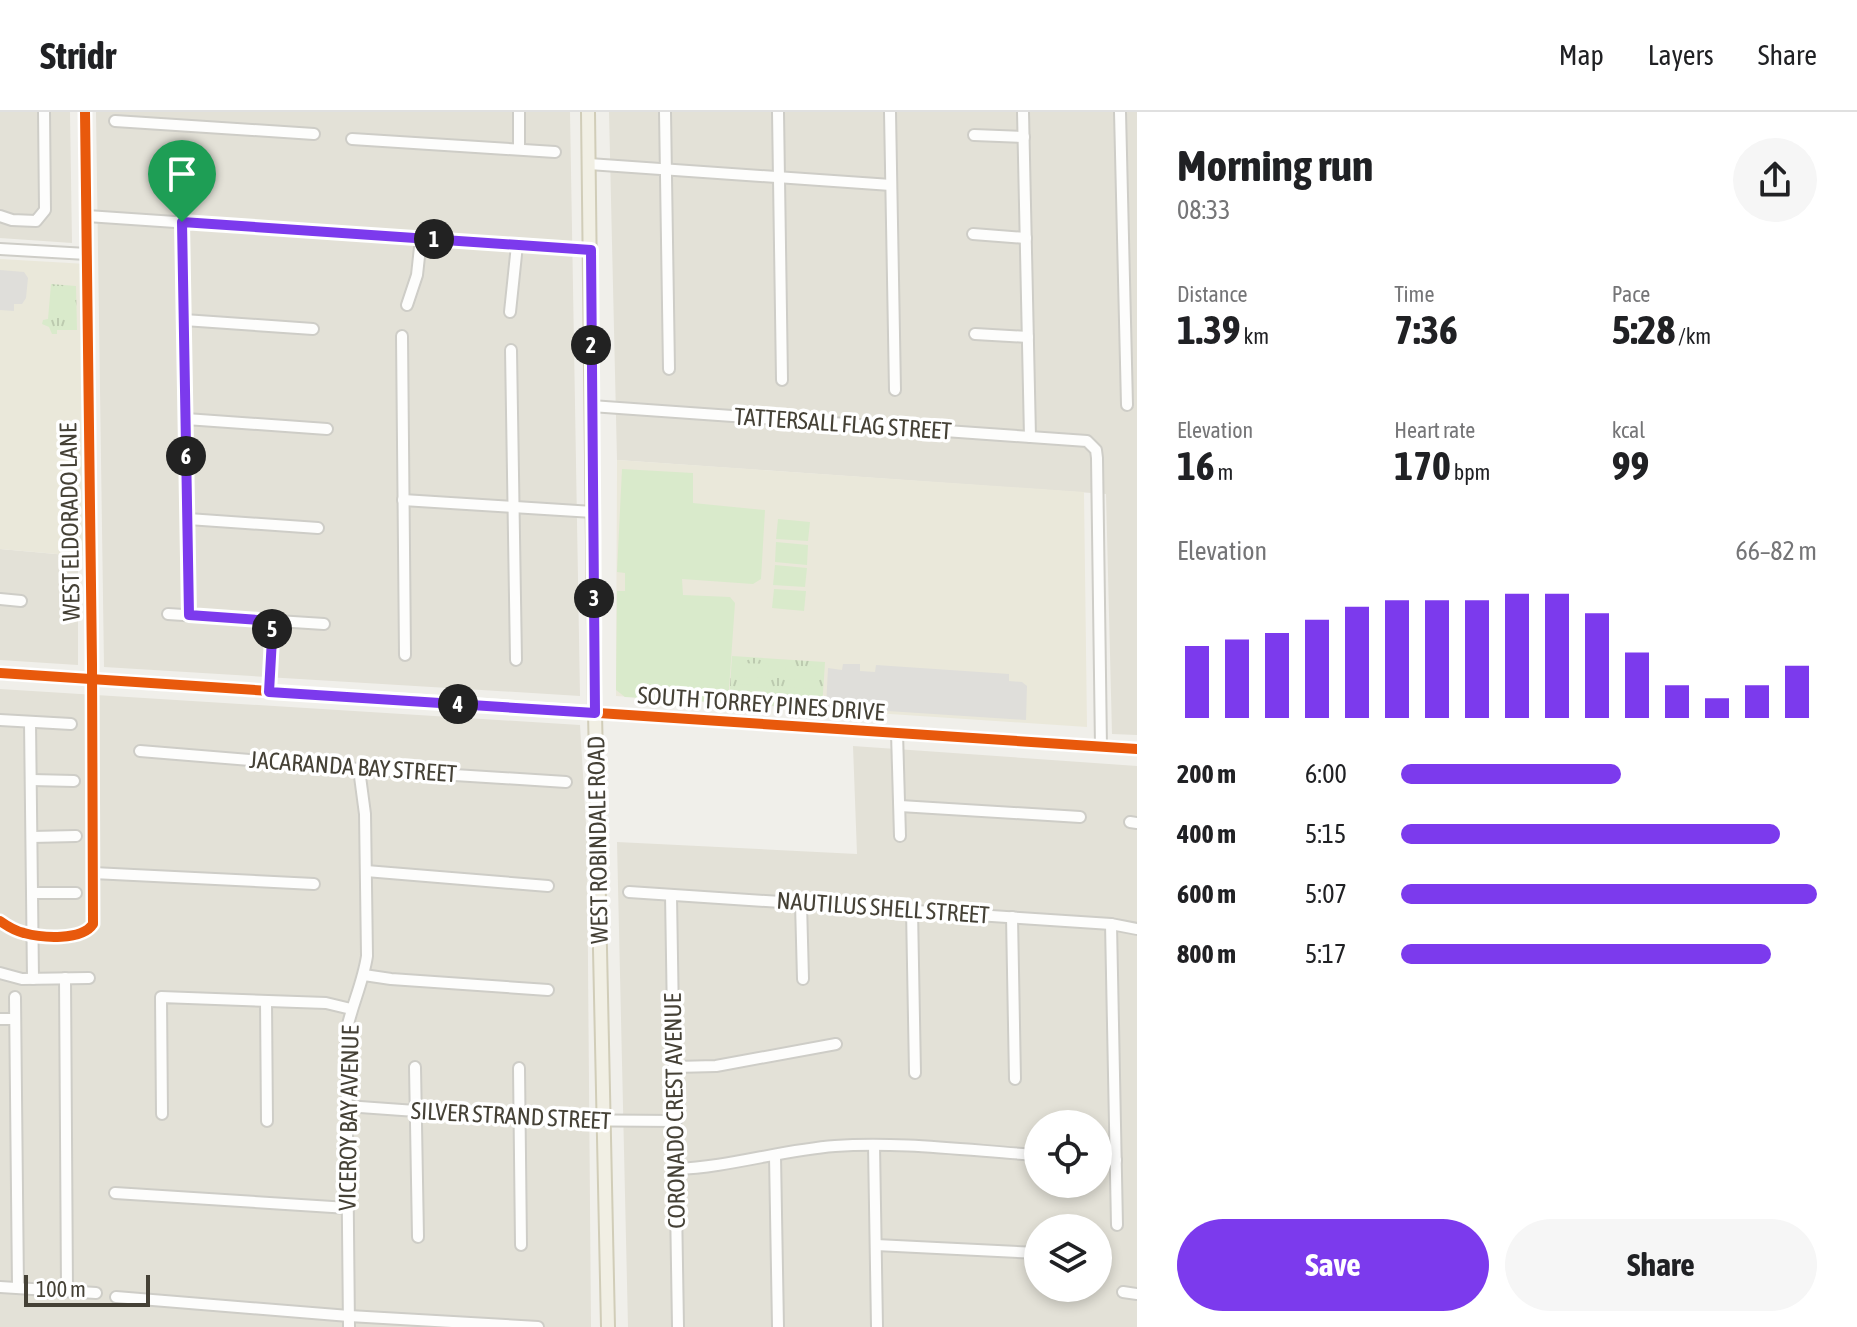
<!DOCTYPE html>
<html lang="en">
<head>
<meta charset="utf-8">
<style>
  body { margin:0; font-family:"Asap Condensed",sans-serif; background:#f6f6f6; color:#202124; height:100vh; display:flex; flex-direction:column; font-size:30px; white-space:nowrap }
  * { box-sizing:border-box; margin:0 }
  p { font-size:26px; color:#757577 }
  .icon { flex:none; width:44px; height:44px; fill:none; stroke:currentColor; stroke-width:2; stroke-linecap:round; stroke-linejoin:round }
  .map { position:relative; flex:1; overflow:hidden }
  .panel { display:flex; flex-direction:column; background:#fff; width:720px }
  .panel>* { flex:none }
  .controls { position:absolute; left:1024px; top:998px; display:grid; gap:16px }
  .controls a { display:grid; place-items:center; width:88px; height:88px; border-radius:50%; background:#fff; box-shadow:0 4px 12px #0003; font-size:40px }
  .scale { position:absolute; left:24px; bottom:20px; width:126px; box-sizing:border-box; padding-left:8px; border:4px solid #454136; border-top:0; font-size:22px; line-height:28px; white-space:nowrap; color:#454136; -webkit-text-stroke:6px #fff; paint-order:stroke }
  .pin { position:absolute; display:grid; place-items:center; width:68px; height:68px; color:#fff; margin:-82px -34px; border-radius:50% 50% 50% 0; rotate:-45deg; box-shadow:0 0 8px #0007 }
  .pin .icon { rotate:45deg }
  .km { position:absolute; width:40px; height:40px; margin:-20px; border-radius:50%; background:#222; color:#fff; font-size:22px; line-height:40px; text-align:center }
  .round { display:grid; place-items:center; flex:none; width:84px; height:84px; border-radius:42px; background:#f6f6f6 }
  .summary { display:flex; align-items:center; justify-content:space-between; height:136px; padding:0 40px }
  h1 { font-size:44px; font-weight:700; line-height:60px }
  .stats { display:grid; grid-template-columns:repeat(3,1fr); gap:12px; height:136px; padding:8px 40px }
  .stats div { display:grid; align-content:center }
  .stats b { font-size:40px; font-weight:700 }
  .stats small { font-size:22px; font-weight:400 }
  .stats p { font-size:22px }
  .chart { height:224px; padding:16px 40px }
  .chart p { display:flex; justify-content:space-between }
  .chart svg { width:100%; height:144px; margin-top:8px; stroke:#7c3aed; stroke-width:6 }
  .button { display:flex; gap:16px; margin-top:auto; padding:16px 40px }
  .button a { flex:1; height:92px; border-radius:48px; background:#7c3aed; color:#fff; font-size:32px; font-weight:700; line-height:92px; text-align:center }
  .button a+a { background:#f6f6f6; color:#202124 }
  ul { padding:0 40px; list-style:none; font-size:26px }
  li { display:grid; grid-template-columns:128px 96px 1fr; align-items:center; height:60px }
  li i { height:20px; border-radius:10px; background:#7c3aed }
  header { display:flex; align-items:center; gap:48px; box-sizing:border-box; height:112px; padding:0 40px; background:#fff; border-bottom:2px solid #e0e0e0 }
  header strong { font-size:38px }
  nav { display:flex; gap:44px; margin-inline-start:auto; font-size:28px }
  main { display:flex; flex:1; min-height:0 }
  .map>svg:first-child { display:block }
  .residential { fill:#e3e1d7; fill-rule:evenodd }
  .education { fill:#eae8da }
  .grass { fill:url(#grass-tufts) }
  .pitch { fill:#d9eacb }
  .parking { fill:#dfdeda }
  .lines { fill:none; stroke-linecap:round; stroke-linejoin:round }
  .minor-casing { stroke:#cecdc7; stroke-width:14 }
  .major-casing { stroke:#d1cdb8; stroke-width:16 }
  .minor { stroke:#fdfdfc; stroke-width:10 }
  .major { stroke:#f1efe4; stroke-width:12 }
  .cycleway-casing { stroke:#fff; stroke-width:15 }
  .cycleway { stroke:#e8590c; stroke-width:10 }
  .route-casing { stroke:#fff; stroke-width:16 }
  .route { stroke:#7c3aed; stroke-width:10 }
  .labels { text-anchor:middle; stroke-width:7; stroke-linejoin:round; paint-order:stroke }
  .street-label { font-size:24px; fill:#454136; stroke:#fff }
</style>
</head>
<body>
<header>
<strong>Stridr</strong>
<nav><a>Map</a><a>Layers</a><a>Share</a></nav>
</header>
<main>
<div class="map">
<svg width="1137" height="1215" viewBox="0 0 1137 1215">
  <defs>
    <pattern id="grass-tufts" width="24" height="20" patternUnits="userSpaceOnUse" patternTransform="scale(2)"><rect width="24" height="20" fill="#d9eacb"/><path d="M3 7l-1-3M5 7V3M7 7l1-3M15 17l-1-3M17 17v-4M19 17l1-3" fill="none" stroke="#bccaaf"/></pattern>
  </defs>
  <rect width="100%" height="100%" fill="#f0efea"/>
  <!-- residential -->
  <g class="residential">
    <path d="M0,0H70L72,131L0,126Z"/>
    <path d="M96,0H570L580,584L104,555Z"/>
    <path d="M609,0H1137V623L1112,622L1106,382L617,348Z"/>
    <path d="M0,437L78,444V553L0,548Z"/>
    <path d="M0,577L580,613L587,729L591,1215H0Z"/>
    <path d="M853,634L1137,654V1215H628L617,730L857,742ZM1038,1012H1098V1072H1038ZM1038,1116H1098V1176H1038Z"/>
  </g>
  <!-- education -->
  <g class="education">
    <path d="M0,147L87,152L91,445L0,437Z"/>
    <path d="M617,348L1084,380L1087,615L616,584Z"/>
  </g>
  <!-- grass -->
  <g class="grass">
    <path d="M51,172L76,174L77,218H57V222H52L49,215L42,212L43,208L48,207Z"/>
    <path d="M732,544L825,550L822,597L729,591Z"/>
  </g>
  <!-- pitch -->
  <g class="pitch">
    <path d="M622,357L693,361V391L765,398L761,467L753,472L682,467L683,483L730,485L735,491L728,591L625,585L616,578L617,479H625V461L617,460Z"/>
    <path d="M778,407L810,410L808,429L776,427Z"/>
    <path d="M776,430L808,433L807,453L775,450Z"/>
    <path d="M775,453L807,456L805,475L773,473Z"/>
    <path d="M774,477L806,479L804,499L772,496Z"/>
    <path d="M738,551L769,552L768,566L738,565Z"/>
    <path d="M786,554L816,555L815,569L785,567Z"/>
    <path d="M737,572L767,574L766,588L736,586Z"/>
    <path d="M785,575L815,577L814,590L784,589Z"/>
  </g>
  <!-- parking -->
  <g class="parking">
    <path d="M0,158L24,160L28,166L26,186L22,192H14V199L0,198Z"/>
    <path d="M843,552H860V559L875,560L876,553L1009,562V569L1022,570L1027,574L1026,608L826,595L828,556L842,558Z"/>
  </g>
  <g class="lines">
    <!-- minor casing -->
    <g class="minor-casing">
      <g id="minor">
        <path d="M519,0V37"/>
        <path d="M665,0L669,257"/>
        <path d="M778,0L782,268"/>
        <path d="M890,0L895,278"/>
        <path d="M1023,0L1030,325"/>
        <path d="M1120,0L1127,293"/>
        <path d="M115,9L314,22"/>
        <path d="M974,23L1024,25"/>
        <path d="M352,27L555,40"/>
        <path d="M589,52L891,73"/>
        <path d="M0,104L12,108L36,109L45,98L44,0"/>
        <path d="M87,104L591,138"/>
        <path d="M182,110L189,503"/>
        <path d="M973,122L1026,126"/>
        <path d="M0,137L87,142"/>
        <path d="M407,193L417,163L421,126"/>
        <path d="M510,200L517,133"/>
        <path d="M184,208L313,217"/>
        <path d="M975,222L1028,225"/>
        <path d="M402,224L405,543"/>
        <path d="M511,238L516,548"/>
        <path d="M591,294L1087,329L1096,338L1097,346L1101,635"/>
        <path d="M186,307L327,317"/>
        <path d="M403,388L593,400"/>
        <path d="M188,407L318,416"/>
        <path d="M0,487L21,489"/>
        <path d="M168,502L324,512"/>
        <path d="M0,561L1137,637"/>
        <path d="M269,580L273,509"/>
        <path d="M0,608L71,612"/>
        <path d="M30,610L33,867"/>
        <path d="M897,621L900,724"/>
        <path d="M140,639L359,657L566,670"/>
        <path d="M32,668L74,669"/>
        <path d="M900,694L1080,705"/>
        <path d="M1130,710L1137,711"/>
        <path d="M32,725L76,724"/>
        <path d="M366,759L548,774"/>
        <path d="M93,761L314,772"/>
        <path d="M629,780L1111,812L1137,817"/>
        <path d="M33,781H76"/>
        <path d="M671,783L678,1215"/>
        <path d="M801,791L803,867"/>
        <path d="M912,798L915,961"/>
        <path d="M1012,805L1015,967"/>
        <path d="M0,809C7,814 15,819 24,821C42,826 82,829 93,812L92,552L85,0"/>
        <path d="M1111,812L1117,1113"/>
        <path d="M0,861L22,867L89,866"/>
        <path d="M364,863L391,867L548,878"/>
        <path d="M65,866L67,1179"/>
        <path d="M15,885L18,1176"/>
        <path d="M266,889L267,1009"/>
        <path d="M0,907H15"/>
        <path d="M415,955L418,1125"/>
        <path d="M675,955L716,954L836,932"/>
        <path d="M519,956L521,1133"/>
        <path d="M346,994L543,1008L676,1009"/>
        <path d="M162,1002L161,885L326,891L351,897"/>
        <path d="M874,1033L877,1215"/>
        <path d="M775,1044L778,1215"/>
        <path d="M1098,1047L1116,1048"/>
        <path d="M676,1057C730,1055 781,1038 835,1034C899,1029 973,1039 1038,1043"/>
        <path d="M115,1081L348,1096"/>
        <path d="M876,1133L1038,1141"/>
        <path d="M0,1175L96,1181"/>
        <path d="M1123,1180L1137,1182"/>
        <path d="M116,1185L349,1204L538,1215"/>
        <path d="M349,1215L346,921C351,895 363,871 367,844L365,702L359,657"/>
      </g>
    </g>
    <!-- major casing -->
    <g class="major-casing">
      <path id="major" d="M588,0L595,601L608,1215"/>
    </g>
    <!-- minor -->
    <use href="#minor" class="minor"/>
    <!-- major -->
    <use href="#major" class="major"/>
    <!-- cycleway casing -->
    <g class="cycleway-casing">
      <g id="cycleway">
        <path d="M0,561L1137,637"/>
        <path d="M0,809C7,814 15,819 24,821C42,826 82,829 93,812L92,552L85,0"/>
      </g>
    </g>
    <!-- cycleway -->
    <use href="#cycleway" class="cycleway"/>
  </g>
  <g class="lines">
    <!-- route casing -->
    <g class="route-casing">
      <path id="route" d="M182,110L591,138L595,601L269,580L273,509L189,503Z"/>
    </g>
    <!-- route -->
    <use href="#route" class="route"/>
  </g>
  <g class="labels">
    <!-- street labels -->
    <g class="street-label">
      <text transform="translate(843 312) rotate(4)" y="8">TATTERSALL FLAG STREET</text>
      <text transform="translate(70 410) rotate(-91)" y="8">WEST ELDORADO LANE</text>
      <text transform="translate(761 592) rotate(4)" y="8">SOUTH TORREY PINES DRIVE</text>
      <text transform="translate(353 655) rotate(4)" y="8">JACARANDA BAY STREET</text>
      <text transform="translate(598 728) rotate(-91)" y="8">WEST ROBINDALE ROAD</text>
      <text transform="translate(883 796) rotate(4)" y="8">NAUTILUS SHELL STREET</text>
      <text transform="translate(675 999) rotate(-91)" y="8">CORONADO CREST AVENUE</text>
      <text transform="translate(511 1004) rotate(3)" y="8">SILVER STRAND STREET</text>
      <text transform="translate(349 1006) rotate(-89)" y="8">VICEROY BAY AVENUE</text>
    </g>
  </g>
</svg>
<div class="controls">
<a><svg class="icon" aria-label="locate" viewBox="0 0 24 24"><circle cx="12" cy="12" r="6"/><path d="M12 2v4M12 18v4M2 12h4M18 12h4"/></svg></a>
<a><svg class="icon" aria-label="layers" viewBox="0 0 24 24"><path d="M12 4l9 5-9 5-9-5zM3 14l9 5 9-5"/></svg></a>
</div>
<div class="scale">100 m</div>
<div class="pin" style="left:182px;top:110px;background:#1e9e55"><svg class="icon" aria-label="arrive" viewBox="0 0 24 24"><path d="M6 21V4h12l-3 4 3 4H6"/></svg></div>
<b class="km" style="left:434px;top:127px">1</b>
<b class="km" style="left:591px;top:233px">2</b>
<b class="km" style="left:594px;top:486px">3</b>
<b class="km" style="left:458px;top:592px">4</b>
<b class="km" style="left:272px;top:517px">5</b>
<b class="km" style="left:186px;top:344px">6</b>
</div>
<section class="panel">
<div class="summary"><div><h1>Morning run</h1><p>08:33</p></div><a class="round"><svg class="icon" aria-label="share" viewBox="0 0 24 24"><path d="M12 15V3M7 8l5-5 5 5M5 13v7h14v-7"/></svg></a></div>
<div class="stats">
<div><p>Distance</p><b>1.39<small> km</small></b></div>
<div><p>Time</p><b>7:36</b></div>
<div><p>Pace</p><b>5:28<small> /km</small></b></div>
</div>
<div class="stats">
<div><p>Elevation</p><b>16<small> m</small></b></div>
<div><p>Heart rate</p><b>170<small> bpm</small></b></div>
<div><p>kcal</p><b>99</b></div>
</div>
<div class="chart"><p><span>Elevation</span>66–82 m</p>
<svg viewBox="0 0 160 44" preserveAspectRatio="none"><path d="M5 44V22M15 44V20M25 44V18M35 44V14M45 44V10M55 44V8M65 44V8M75 44V8M85 44V6M95 44V6M105 44V12M115 44V24M125 44V34M135 44V38M145 44V34M155 44V28"/></svg>
</div>
<ul>
<li><b>200 m</b>6:00<i style="width:53%"></i></li>
<li><b>400 m</b>5:15<i style="width:91%"></i></li>
<li><b>600 m</b>5:07<i style="width:100%"></i></li>
<li><b>800 m</b>5:17<i style="width:89%"></i></li>
</ul>
<div class="button"><a>Save</a><a>Share</a></div>
</section>
</main>
</body>
</html>
